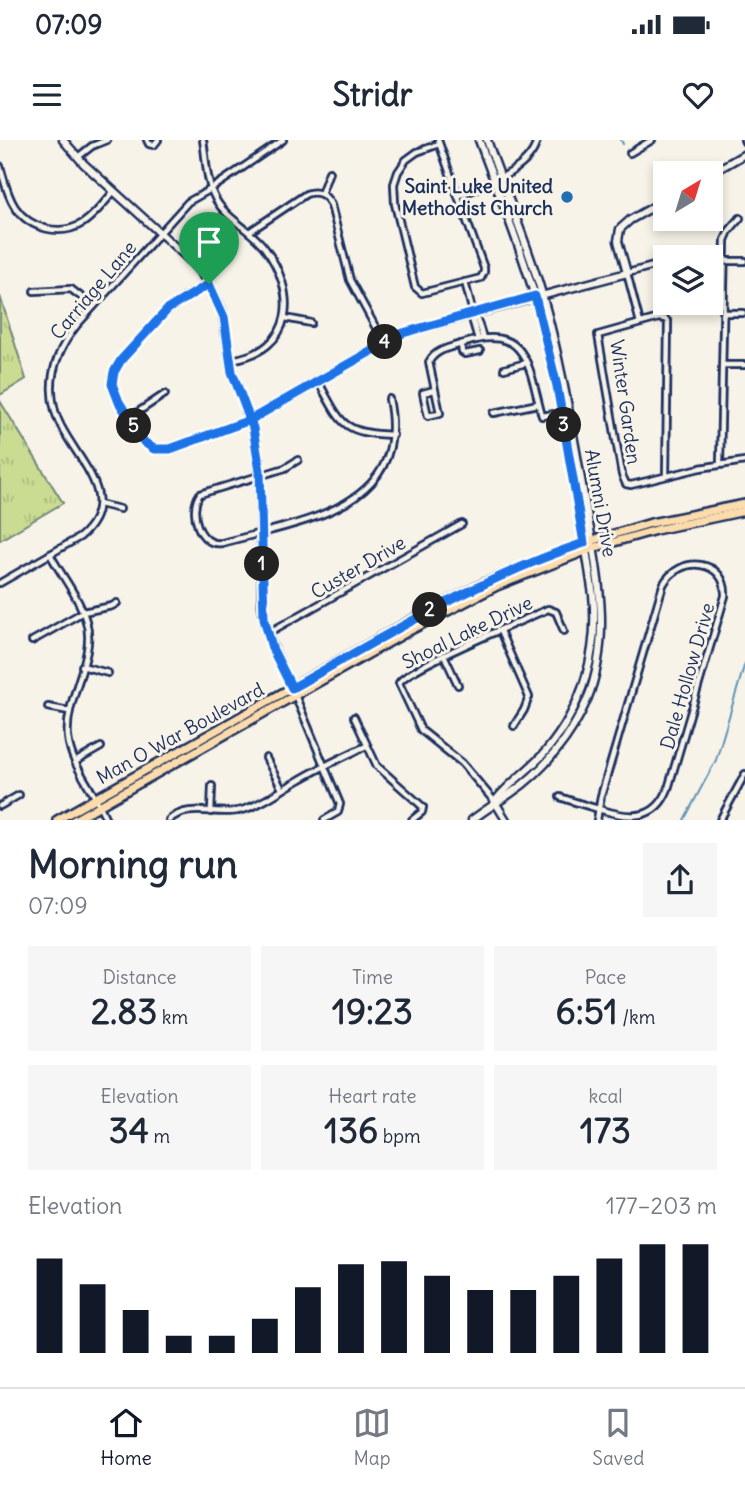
<!DOCTYPE html>
<html lang="en">
<head>
<meta charset="utf-8">
<style>
  body { margin:0; font-family:Delius,sans-serif; background:#f6f6f7; color:#1f2937; height:100vh; display:flex; flex-direction:column; font-size:26px; white-space:nowrap }
  * { box-sizing:border-box; margin:0 }
  p { font-size:23px; color:#747a83 }
  .icon { flex:none; width:38px; height:38px; fill:none; stroke:currentColor; stroke-width:2; stroke-linecap:round; stroke-linejoin:round }
  .map { position:relative; height:680px; overflow:hidden }
  .sheet { display:flex; flex-direction:column; background:#fff; flex:1 }
  .sheet>* { flex:none }
  .needle { width:46px; rotate:38deg }
  .fabs { position:absolute; left:653px; top:21px; display:grid; gap:14px }
  .fabs a { display:grid; place-items:center; width:70px; height:70px; border-radius:0px; background:#fff; box-shadow:0 4px 10px #0003; font-size:35px }
  .pin { position:absolute; display:grid; place-items:center; width:60px; height:60px; color:#fff; margin:-72px -30px; border-radius:50% 50% 50% 0; rotate:-45deg; box-shadow:0 0 7px #0007 }
  .pin .icon { rotate:45deg }
  .km { position:absolute; width:35px; height:35px; margin:-18px; border-radius:50%; background:#222; color:#fff; font-size:19px; line-height:35px; text-align:center }
  .round { display:grid; place-items:center; flex:none; width:74px; height:74px; border-radius:0px; background:#f6f6f7 }
  .headline { display:flex; align-items:center; justify-content:space-between; height:119px; padding:0 28px }
  h1 { font-size:38px; font-weight:700; line-height:52px }
  .figures { display:grid; grid-template-columns:repeat(3,1fr); gap:10px; height:119px; padding:7px 28px }
  .figures div { display:grid; align-content:center; border-radius:0px; background:#f6f6f7; text-align:center }
  .figures b { font-size:35px; font-weight:700 }
  .figures small { font-size:19px; font-weight:400 }
  .figures p { font-size:19px }
  .chart { height:196px; padding:14px 28px }
  .chart p { display:flex; justify-content:space-between }
  .chart svg { width:100%; height:126px; margin-top:7px; stroke:#111827; stroke-width:6 }
  .status { display:flex; justify-content:space-between; align-items:center; height:49px; padding:0 35px; background:#fff; direction:ltr }
  .status svg { height:19px; fill:currentColor }
  header { display:flex; justify-content:space-between; align-items:center; height:91px; padding:0 28px; background:#fff; font-size:32px; font-weight:700 }
  .tabs { display:flex; justify-content:space-around; align-items:center; height:98px; border-top:2px solid #e0e1e3; background:#fff; font-size:19px; color:#747a83 }
  .tabs a { display:grid; justify-items:center; gap:4px }
  .tabs .current { color:#111827 }
  .map>svg:first-child { display:block }
  .grass { fill:url(#grass-tufts); stroke:#728678; stroke-width:2 }
  .lines { fill:none; stroke-linecap:round; stroke-linejoin:round }
  .stream { stroke:#6192b6; stroke-width:2 }
  .street-casing { stroke:#1b2f5e; stroke-width:10 }
  .secondary-casing { stroke:#1b2f5e; stroke-width:11 }
  .primary-casing { stroke:#1b2f5e; stroke-width:12 }
  .street { stroke:#f7f3e8; stroke-width:4.5 }
  .secondary { stroke:#f7f3e8; stroke-width:6 }
  .primary { stroke:#fcdcac; stroke-width:7 }
  .route-casing { stroke:#fff; stroke-width:14 }
  .route { stroke:#1a73e8; stroke-width:9 }
  .poi-dot { fill:#1f6fb2; stroke:#f7f3e8; stroke-width:2.5 }
  .labels { text-anchor:middle; stroke-width:6; stroke-linejoin:round; paint-order:stroke }
  .poi-label { font-size:19px; font-weight:bold; fill:#1b2f5e; stroke:#f7f3e8; text-anchor:end }
  .street-label { font-size:19px; fill:#1b2f5e; stroke:#f7f3e8 }
</style>
</head>
<body>
<div class="status"><b>07:09</b><svg viewBox="0 0 49 12"><path d="M0 12V9h3v3zM5 12V6h3v6zM10 12V3h3v9zM15 12V0h3v12zM26 1h20v11H26zM47 4h2v5h-2z"/></svg></div>
<header><svg class="icon" aria-label="menu" viewBox="0 0 24 24"><path d="M4 6h16M4 12h16M4 18h16"/></svg>Stridr<svg class="icon" aria-label="heart" viewBox="0 0 24 24"><path d="M12 20l-8-8c-3-5 5-10 8-4 3-6 11-1 8 4z"/></svg></header>
<div class="map">
<svg width="745" height="680" viewBox="0 0 745 680">
  <defs>
    <pattern id="grass-tufts" width="24" height="20" patternUnits="userSpaceOnUse" patternTransform="scale(1.75)"><rect width="24" height="20" fill="#c9dc91"/><path d="M3 7l-1-3M5 7V3M7 7l1-3M15 17l-1-3M17 17v-4M19 17l1-3" fill="none" stroke="#acbd7f"/></pattern>
  </defs>
  <rect width="100%" height="100%" fill="#f7f3e8"/>
  <filter id="ink" filterUnits="userSpaceOnUse"><feTurbulence type="fractalNoise" baseFrequency=".0143" numOctaves="2"/><feDisplacementMap in="SourceGraphic" scale="14" xChannelSelector="R" yChannelSelector="G"/><feConvolveMatrix kernelMatrix="1 2 1 2 8 2 1 2 1" color-interpolation-filters="sRGB"/></filter>
  <g filter="url(#ink)">
    <!-- grass -->
    <g class="grass">
      <path d="M0,156L26,239L0,255Z"/>
      <path d="M0,261L63,363L0,400Z"/>
    </g>
    <g class="lines">
      <!-- stream -->
      <g class="stream">
        <path d="M621,0L623,4"/>
        <path d="M684,680L716,620L745,523"/>
      </g>
      <!-- street casing -->
      <g class="street-casing">
        <g id="street">
          <path d="M147,0L149,4L154,5L158,0"/>
          <path d="M203,0C206,18 206,41 215,58C225,78 250,89 264,107C298,152 296,211 230,220"/>
          <path d="M438,0C453,42 468,85 484,128V132L481,138L422,153L415,147L395,64L394,44L398,32L406,20L417,12L439,4"/>
          <path d="M744,0L745,2"/>
          <path d="M630,13L652,0"/>
          <path d="M78,17L92,6L107,0"/>
          <path d="M0,26C4,40 7,55 15,67C30,89 60,97 83,83C95,75 105,62 114,51"/>
          <path d="M321,54L329,32"/>
          <path d="M458,56C484,45 531,31 537,0"/>
          <path d="M249,92L306,54C317,50 326,54 331,65L350,140L384,203"/>
          <path d="M710,121H745"/>
          <path d="M465,142L473,173"/>
          <path d="M209,144L184,158L160,177L121,220L112,238L114,252L144,302L158,310L170,309L250,280"/>
          <path d="M34,151L71,149L93,166"/>
          <path d="M475,173L483,198"/>
          <path d="M725,173H743"/>
          <path d="M471,175L478,199"/>
          <path d="M285,178L311,183"/>
          <path d="M640,183L627,133L665,123"/>
          <path d="M461,204L462,212L465,214L480,211"/>
          <path d="M723,225H745"/>
          <path d="M504,229L526,223"/>
          <path d="M318,241C342,284 341,293 393,295"/>
          <path d="M434,250L423,253L428,276L440,273L429,222C436,209 452,207 465,203C528,182 529,229 542,276L566,272"/>
          <path d="M494,273L538,264"/>
          <path d="M129,278L165,254"/>
          <path d="M298,320L285,328L200,354C188,371 199,407 222,403C302,381 412,369 389,259"/>
          <path d="M720,324L725,100L729,91L740,78"/>
          <path d="M666,336L668,182L665,179L659,178L598,195L622,335L626,344L631,345L700,328L745,321"/>
          <path d="M99,364L120,369"/>
          <path d="M50,414C61,435 79,457 86,481C97,517 64,558 68,597C71,628 96,651 106,680"/>
          <path d="M0,443L80,397C129,355 67,314 55,271C46,239 57,210 77,185L188,62L211,49L283,0"/>
          <path d="M500,491L529,557L524,570L514,586"/>
          <path d="M268,493L462,384"/>
          <path d="M32,501L83,472L112,466L117,463"/>
          <path d="M444,515L458,545"/>
          <path d="M82,526L108,533"/>
          <path d="M295,555L340,664L338,672L324,680"/>
          <path d="M48,567L69,571"/>
          <path d="M354,577L377,626L423,667L422,672L412,680"/>
          <path d="M266,618L282,649"/>
          <path d="M75,622L101,607"/>
          <path d="M560,657C574,662 588,666 602,670C631,679 656,680 668,649L725,456C727,419 679,414 663,445L601,656L597,680"/>
          <path d="M495,662L462,623L421,590L399,543C408,527 524,480 548,469L556,472L564,491"/>
          <path d="M0,666L19,655"/>
          <path d="M211,672L212,646"/>
          <path d="M169,680C189,662 218,677 242,670C261,665 281,650 299,640C321,627 343,617 366,606"/>
          <path d="M720,680L745,634"/>
        </g>
      </g>
      <!-- secondary casing -->
      <g class="secondary-casing">
        <g id="secondary">
          <path d="M63,0L84,24L193,123L209,144L222,170L232,232L253,288L260,331L262,466C266,498 280,523 294,551"/>
          <path d="M479,0C500,57 523,113 539,171C565,263 578,360 593,455C599,511 583,567 546,611C531,629 511,641 496,660"/>
          <path d="M710,34L745,14"/>
          <path d="M250,280L403,193L627,133L618,101L620,89L630,80L665,60"/>
          <path d="M495,662L506,680"/>
          <path d="M472,680C485,670 498,662 511,653C544,631 572,595 587,560C613,496 597,431 586,367C573,296 562,224 542,154C527,102 505,52 487,0"/>
        </g>
      </g>
      <!-- primary casing -->
      <g class="primary-casing">
        <g id="primary">
          <path d="M57,680L417,477L484,443L584,403L651,383L745,364"/>
          <path d="M74,680L409,491L497,446L593,408L656,390L745,371"/>
        </g>
      </g>
      <!-- street -->
      <use href="#street" class="street"/>
      <!-- secondary -->
      <use href="#secondary" class="secondary"/>
      <!-- primary -->
      <use href="#primary" class="primary"/>
    </g>
  </g>
  <g class="lines" filter="url(#ink)">
    <!-- route casing -->
    <g class="route-casing">
      <path id="route" d="M209,144L224,177L232,232L253,288L260,331L264,478L272,508L292,548C387,495 480,438 584,403L557,246L535,156L403,193L250,280L170,309H154L144,302L119,262L112,244L114,232L121,220L168,169L209,144"/>
    </g>
    <!-- route -->
    <use href="#route" class="route"/>
  </g>
  <!-- markers -->
  <circle class="poi-dot" cx="567" cy="57" r="7"/>
  <g class="labels">
    <!-- poi labels -->
    <g class="poi-label">
      <text x="553" y="53">Saint Luke United<tspan x="553" dy="22">Methodist Church</tspan></text>
    </g>
    <!-- street labels -->
    <g class="street-label">
      <text transform="translate(93 150) rotate(-50)" y="7">Carriage Lane</text>
      <text transform="translate(626 262) rotate(82)" y="7">Winter Garden</text>
      <text transform="translate(601 363) rotate(80)" y="7">Alumni Drive</text>
      <text transform="translate(358 427) rotate(-30)" y="7">Custer Drive</text>
      <text transform="translate(467 492) rotate(-26)" y="7">Shoal Lake Drive</text>
      <text transform="translate(687 536) rotate(-74)" y="7">Dale Hollow Drive</text>
      <text transform="translate(180 593) rotate(-29)" y="7">Man O War Boulevard</text>
    </g>
  </g>
</svg>
<div class="fabs">
<a><svg class="needle" viewBox="-14 -14 28 28"><path d="M0-13l5 13h-10z" fill="#e53935"/><path d="M0 13l5-13h-10z" fill="#747a83"/></svg></a>
<a><svg class="icon" aria-label="layers" viewBox="0 0 24 24"><path d="M12 4l9 5-9 5-9-5zM3 14l9 5 9-5"/></svg></a>
</div>
<div class="pin" style="left:209px;top:144px;background:#1e9e55"><svg class="icon" aria-label="arrive" viewBox="0 0 24 24"><path d="M6 21V4h12l-3 4 3 4H6"/></svg></div>
<b class="km" style="left:262px;top:424px">1</b>
<b class="km" style="left:430px;top:470px">2</b>
<b class="km" style="left:564px;top:285px">3</b>
<b class="km" style="left:385px;top:202px">4</b>
<b class="km" style="left:134px;top:286px">5</b>
</div>
<section class="sheet">
<div class="headline"><div><h1>Morning run</h1><p>07:09</p></div><a class="round"><svg class="icon" aria-label="share" viewBox="0 0 24 24"><path d="M12 15V3M7 8l5-5 5 5M5 13v7h14v-7"/></svg></a></div>
<div class="figures">
<div><p>Distance</p><b>2.83<small> km</small></b></div>
<div><p>Time</p><b>19:23</b></div>
<div><p>Pace</p><b>6:51<small> /km</small></b></div>
</div>
<div class="figures">
<div><p>Elevation</p><b>34<small> m</small></b></div>
<div><p>Heart rate</p><b>136<small> bpm</small></b></div>
<div><p>kcal</p><b>173</b></div>
</div>
<div class="chart"><p><span>Elevation</span>177–203 m</p>
<svg viewBox="0 0 160 44" preserveAspectRatio="none"><path d="M5 44V11M15 44V20M25 44V29M35 44V38M45 44V38M55 44V32M65 44V21M75 44V13M85 44V12M95 44V17M105 44V22M115 44V22M125 44V17M135 44V11M145 44V6M155 44V6"/></svg>
</div>
</section>
<nav class="tabs">
<a class="current"><svg class="icon" aria-label="home" viewBox="0 0 24 24"><path d="M3 11l9-7 9 7M6 9v11h12V9"/></svg>Home</a>
<a><svg class="icon" aria-label="map" viewBox="0 0 24 24"><path d="M3 6l6-2 6 2 6-2v14l-6 2-6-2-6 2zM9 4v14M15 6v14"/></svg>Map</a>
<a><svg class="icon" aria-label="saved" viewBox="0 0 24 24"><path d="M7 4h10v16l-5-4-5 4z"/></svg>Saved</a>
</nav>
</body>
</html>
